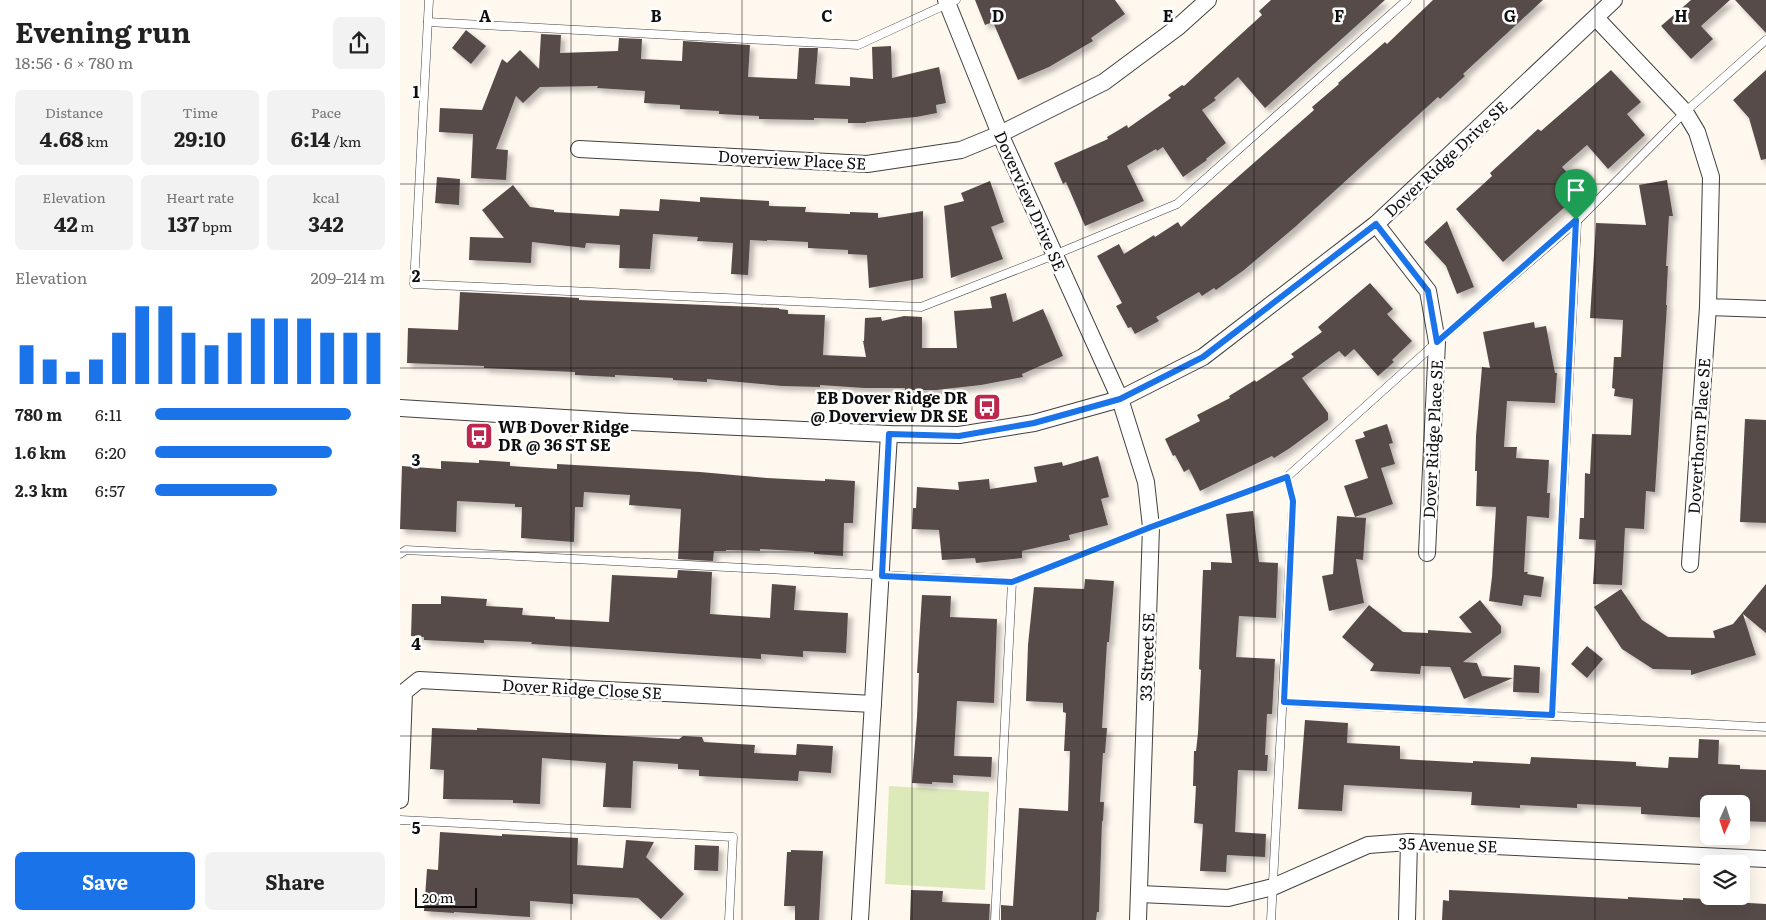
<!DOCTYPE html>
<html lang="en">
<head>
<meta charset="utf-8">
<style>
  body { margin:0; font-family:Literata,serif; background:#f2f2f2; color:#222; height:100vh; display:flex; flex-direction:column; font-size:19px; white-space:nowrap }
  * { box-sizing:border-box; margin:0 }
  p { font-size:16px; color:#767676 }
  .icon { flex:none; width:28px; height:28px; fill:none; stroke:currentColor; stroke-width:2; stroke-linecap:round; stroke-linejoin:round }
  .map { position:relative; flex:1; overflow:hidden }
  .details { display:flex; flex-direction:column; background:#fff; width:400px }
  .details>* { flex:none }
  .needle { width:32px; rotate:183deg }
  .tools { position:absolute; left:1300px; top:795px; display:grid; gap:10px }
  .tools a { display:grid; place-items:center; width:50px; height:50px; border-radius:8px; background:#fff; box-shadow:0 5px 20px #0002; font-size:25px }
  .scale { position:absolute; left:15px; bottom:12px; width:62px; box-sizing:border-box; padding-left:5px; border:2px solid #0e0e0e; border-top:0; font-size:14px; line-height:18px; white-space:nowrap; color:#0e0e0e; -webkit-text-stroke:4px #fff; paint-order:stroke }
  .pin { position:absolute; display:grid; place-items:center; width:42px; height:42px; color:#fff; margin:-51px -21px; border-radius:50% 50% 50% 0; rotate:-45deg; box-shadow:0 0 5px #0007 }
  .pin .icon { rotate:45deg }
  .round { display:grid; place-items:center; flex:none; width:52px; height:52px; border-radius:8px; background:#f2f2f2 }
  .overview { display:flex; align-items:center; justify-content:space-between; height:85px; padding:0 15px }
  h1 { font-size:28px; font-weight:700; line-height:38px }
  .figures { display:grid; grid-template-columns:repeat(3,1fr); gap:8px; height:85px; padding:5px 15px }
  .figures div { display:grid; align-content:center; border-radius:8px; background:#f2f2f2; text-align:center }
  .figures b { font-size:21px; font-weight:700 }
  .figures small { font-size:14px; font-weight:400 }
  .figures p { font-size:14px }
  .chart { height:140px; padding:10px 15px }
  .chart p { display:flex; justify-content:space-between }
  .chart svg { width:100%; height:90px; margin-top:5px; stroke:#1a73e8; stroke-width:6 }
  .cta { display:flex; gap:10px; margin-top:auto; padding:10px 15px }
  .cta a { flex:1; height:58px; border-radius:8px; background:#1a73e8; color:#fff; font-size:20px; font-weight:700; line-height:58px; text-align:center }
  .cta a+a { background:#f2f2f2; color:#222 }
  ul { padding:0 15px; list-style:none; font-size:16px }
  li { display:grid; grid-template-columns:80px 60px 1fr; align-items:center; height:38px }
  li i { height:12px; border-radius:6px; background:#1a73e8 }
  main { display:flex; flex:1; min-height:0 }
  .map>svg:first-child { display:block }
  .green { fill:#dce9b9 }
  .building { fill:#564c4a; filter:url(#shadow) }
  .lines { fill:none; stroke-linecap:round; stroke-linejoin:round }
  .lane-casing { stroke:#414141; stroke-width:9 }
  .street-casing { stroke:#414141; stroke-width:18 }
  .lane { stroke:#fff; stroke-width:8 }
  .street { stroke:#fff; stroke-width:16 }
  .route-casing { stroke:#fff; stroke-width:10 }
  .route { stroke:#1a73e8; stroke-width:6 }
  .grid { fill:none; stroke:#0e0e0e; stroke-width:1; stroke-opacity:0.55 }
  .labels { text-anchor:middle; stroke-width:5; stroke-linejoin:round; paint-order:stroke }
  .street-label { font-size:16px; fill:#0e0e0e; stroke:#fff }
  .poi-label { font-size:16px; font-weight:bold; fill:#0e0e0e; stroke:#fff; text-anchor:end }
  .grid-label { font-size:16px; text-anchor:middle; font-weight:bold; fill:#0e0e0e; stroke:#fff; stroke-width:5; stroke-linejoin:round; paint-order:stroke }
</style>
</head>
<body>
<main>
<section class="details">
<div class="overview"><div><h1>Evening run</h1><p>18:56 · 6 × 780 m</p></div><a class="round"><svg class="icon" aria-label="share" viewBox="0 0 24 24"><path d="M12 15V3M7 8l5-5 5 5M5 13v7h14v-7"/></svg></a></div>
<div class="figures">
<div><p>Distance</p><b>4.68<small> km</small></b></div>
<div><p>Time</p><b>29:10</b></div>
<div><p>Pace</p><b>6:14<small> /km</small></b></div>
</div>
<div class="figures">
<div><p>Elevation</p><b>42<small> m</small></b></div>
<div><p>Heart rate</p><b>137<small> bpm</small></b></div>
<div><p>kcal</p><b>342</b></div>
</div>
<div class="chart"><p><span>Elevation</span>209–214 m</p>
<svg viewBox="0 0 160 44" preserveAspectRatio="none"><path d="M5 44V25M15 44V32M25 44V38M35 44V32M45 44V19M55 44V6M65 44V6M75 44V19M85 44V25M95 44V19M105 44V12M115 44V12M125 44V12M135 44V19M145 44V19M155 44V19"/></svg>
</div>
<ul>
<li><b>780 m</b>6:11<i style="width:85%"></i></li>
<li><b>1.6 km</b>6:20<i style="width:77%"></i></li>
<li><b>2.3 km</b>6:57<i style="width:53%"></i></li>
</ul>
<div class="cta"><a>Save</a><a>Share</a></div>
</section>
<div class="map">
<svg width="1366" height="920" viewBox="0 0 1366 920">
  <defs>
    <filter id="shadow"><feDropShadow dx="4.5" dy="4.5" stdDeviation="2.5" flood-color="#0004"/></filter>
  </defs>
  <rect width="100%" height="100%" fill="#fff8ef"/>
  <!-- green -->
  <path class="green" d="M489,786L589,792L585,890L485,884Z"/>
  <!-- building -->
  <g class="building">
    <path d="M575,0H715L725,14L691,38L693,41L649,67L618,80L593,22L585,25Z"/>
    <path d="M871,0H985L865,108L838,77L814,98L816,100L802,110L826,143L806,159L807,160L783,177L763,147L757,151L756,149L727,166L744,201L685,226L666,182L663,184L654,163L708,139L707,137L727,125L728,128L771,98L768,95L782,85L784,86L862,15L859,11Z"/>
    <path d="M1033,0H1143L1063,74L1065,76L1040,99L1038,97L895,227L844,270L816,290L814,288L802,296L799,292L756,317L759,321L735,334L731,327L728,328L716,306L722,303L697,256L719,244L724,254L754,235L755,237L778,222L781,227L914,110L912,107L939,84L938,83L985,42L987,44Z"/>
    <path d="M1291,0H1330L1301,26L1313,39L1291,59L1261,26Z"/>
    <path d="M1335,0H1366V33Z"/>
    <path d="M66,30L86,46L71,64L52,48Z"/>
    <path d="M141,34L161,35L160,53L218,51L219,38L242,39L241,59L282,61L283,41L350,45L348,77L397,79L399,48H418L415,84L450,86V77L473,79L472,47L491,46L492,78L539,67L546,103L536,105L537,113L516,117L466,122V123H448V119L414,118V120L359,119V116L319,114V111L280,109V105L244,103L245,91L197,88L198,86L140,87L123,103L116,96L96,149L108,150L106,180L71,178L73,134L39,132L40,108L82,110L102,59L107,63L120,50L139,69Z"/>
    <path d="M1211,70L1241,102L1227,114L1245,135L1208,169L1187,145L1162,167L1184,190L1103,262L1056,209L1092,176L1090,173L1138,129L1141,131Z"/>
    <path d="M1366,70V159L1361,160L1349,118L1333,100Z"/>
    <path d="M37,177L60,179L59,205L35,203Z"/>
    <path d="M1267,180L1273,216H1269L1266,266H1268L1266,305H1267L1255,492L1246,491L1244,529L1225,528L1222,585L1193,584L1196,540L1179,539L1180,518H1184L1185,473L1190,474L1192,434L1231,435L1233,399L1214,396L1215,389L1212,388L1214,357H1221L1223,320L1190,318L1196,223L1246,225L1239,185Z"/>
    <path d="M590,181L604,222L591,227L603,259L551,278L544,206L564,201L561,193Z"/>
    <path d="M113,185L130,207L154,210V212L219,216L220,209L259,211L260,199L300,202V197L369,201V206L406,207L405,212L450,214V212L478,213V218L523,211V278L469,288L467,255L448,254V250L408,248V242L367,240V241L350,240L348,275L331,274L333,243L297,241L298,237L253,234L250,269L219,268L220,245L186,243L185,248L132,242L131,263L69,260L70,237L104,238L82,210Z"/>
    <path d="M1047,221L1074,287L1057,294L1046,266L1024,242Z"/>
    <path d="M970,283L993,309L987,314L1012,341L992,360L994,362L978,376L954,349L945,357L939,351L902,378L928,413V420L890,448L874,458L872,456L800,491L789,469L784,472L775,455L773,456L765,439L800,421L797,415L830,398L829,396L855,380L856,382L894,357L891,354L922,332L918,327Z"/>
    <path d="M60,292L163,297L179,298V300L379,308V309L388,310V314L425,315L423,355L466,357L463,341H464L465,318L481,317L482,321L504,316L522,317V348H557L554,311L592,308L590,297L606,293L613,322L643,309L663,356L622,374L623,377L581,385L536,390H505V388H464L420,385V387L382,386L307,379V382L273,380V378L215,375V377L194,376L175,375V372L84,368V366L7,363L8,328L58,330Z"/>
    <path d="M1134,322L1135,328L1146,326L1155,373H1157L1155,403L1107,401L1104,447H1117L1116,458L1149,460L1147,493H1150L1149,518L1127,516L1124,572H1128L1127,574L1144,577L1141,597L1124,595L1122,606L1089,601L1092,577L1096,507L1076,506L1077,471H1075L1076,436L1082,367L1090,368L1083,332Z"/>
    <path d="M1345,419L1366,420V523L1340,522Z"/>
    <path d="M987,424L993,443L989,444L995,464L981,468L993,504L955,517L944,486L968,478L955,440L965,437L963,432Z"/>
    <path d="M698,456L709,497L701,499L708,525L669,535L670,540L622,551V558L576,563L575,558L542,560L539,530L512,529L513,508H516L517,487L559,490L558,482L589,479L590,489L637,482L634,467L662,462L663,466Z"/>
    <path d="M79,460L110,462V466L157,469V464L300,472L367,478L425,481V479L455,481L453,523H444L443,556L414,554V552L360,549V551L326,550V551H314L313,561L278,559L281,509L229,505L230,495L184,492L183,507H175L174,542L121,538L122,507H115V504L57,501L56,532L0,529L2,466L41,469V461L79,463Z"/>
    <path d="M853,511L859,562L878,563L876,618L839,616L836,657L875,659L872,714H867L865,755H868L867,771L838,770L835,832L866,834L865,857L827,855L826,872L800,871L803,824L794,823L796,786H793L794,751H796L798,733L801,670L799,669L803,570H811V562L832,563L826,514Z"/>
    <path d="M937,516L966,518L963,560L956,559L964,603L929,611L922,576L933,574Z"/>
    <path d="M278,570L312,572L310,614L370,618L372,584L396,586L394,610L448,613L446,653L403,651V657L361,654V659L131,644L132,642L84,640V643L24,640V637L11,636L12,604H41V596L87,599L86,606L123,608L122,615L155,617V619L209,622L212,575L277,578Z"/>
    <path d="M685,579L714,581L709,642H707L702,728H707L705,753H703L700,802H704L703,821H702L699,912H697L696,920H601V905L613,906L619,808L668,811L670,751H664L666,713L663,712V703L626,701L628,645L634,587L684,589Z"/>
    <path d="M1366,584V633L1343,614L1356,655L1291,675V670L1253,669L1222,649L1194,607L1221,589L1242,620L1268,637L1315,638L1313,631L1333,624Z"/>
    <path d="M522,595L551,596L550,617L597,619L594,703L557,701L554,754V756L592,757L591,777L553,775V783L532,782V784L512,783L517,717L519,673H517Z"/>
    <path d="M1080,600L1101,626V633L1063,662L1077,663L1082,676L1113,678L1064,699L1050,667L1021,666L1020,674L970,671L974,664L942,637L969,605L1003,632L1028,633V630L1072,633L1059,617Z"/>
    <path d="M1187,646L1203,659L1187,678L1171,664Z"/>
    <path d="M1114,665L1140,667L1139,693L1113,692Z"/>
    <path d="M905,720L948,723L947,743L1000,746V759L1073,763V761L1130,764L1131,757L1236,762V766L1268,768L1269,757L1298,758L1299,739L1319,740L1318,764L1340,765V769L1366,770V822L1341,821V804H1309V818L1241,814V807L1177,804V808L1120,805V808L1071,805L1072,792L944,785L942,811L898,809Z"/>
    <path d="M32,728L77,730V728L279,739L283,736L302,737L304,742L355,745L354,753L396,755L397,744L433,746L431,773L399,771L398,781L299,776V770L278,769V764L233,761L231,808L203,807L206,763L142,758L140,804L113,803V800L43,799L44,770L30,769Z"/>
    <path d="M40,832L102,836V834L178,838L177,865L223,868L226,840L254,842L246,857L284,894L261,919L238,898L173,894V904L130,901V917L54,912V913L24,911L27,869L38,870Z"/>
    <path d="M295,845L319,846L318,871L294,870Z"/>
    <path d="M391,850L423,851L419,920H395V906H384L387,852H391Z"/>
    <path d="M511,890L543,891L542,902L590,904L589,920H510Z"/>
    <path d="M1049,890L1228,899V897L1283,900V898L1332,900V902L1366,904V920H1042L1043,900L1049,901Z"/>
  </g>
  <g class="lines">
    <!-- lane casing -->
    <g class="lane-casing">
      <g id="lane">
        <path d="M29,0L14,284L521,307L654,255L777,204L1007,0"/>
        <path d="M28,22L458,45L556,0"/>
        <path d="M0,554L6,550L612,582L751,527L887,477L1037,342L1177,221L1285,112L1366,40"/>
        <path d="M883,702L1366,727"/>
        <path d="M1152,715L1177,221"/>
        <path d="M0,820L333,837L329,920"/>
        <path d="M595,920L612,582"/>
        <path d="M871,920L893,501L887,477"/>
      </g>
    </g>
    <!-- street casing -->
    <g class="street-casing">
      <g id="street">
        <path d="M546,0L600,134L720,399L746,482L751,527L738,920"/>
        <path d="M1196,18L1285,112L1297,132L1311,177L1308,307L1366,309"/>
        <path d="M179,149L467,164L561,150L600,134L704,82L778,27L808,0"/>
        <path d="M976,224L1028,291L1037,342L1027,553"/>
        <path d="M0,408L231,422L489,434L559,435L634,423L720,399L803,357L976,224L1214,0"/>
        <path d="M1290,564L1308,307"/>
        <path d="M0,800L4,692L19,680L473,704"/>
        <path d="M740,894L828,898L873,887L968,845L1009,842L1366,859"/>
        <path d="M460,920L489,434"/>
        <path d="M1007,920L1009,842"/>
      </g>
    </g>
    <!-- lane -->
    <use href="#lane" class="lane"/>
    <!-- street -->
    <use href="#street" class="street"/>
  </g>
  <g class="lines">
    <!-- route casing -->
    <g class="route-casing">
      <path id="route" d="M1176,220L1152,715L884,702L893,501L887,477L751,527L612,582L482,576L489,434L559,436L634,423L720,399L803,357L976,224L1028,291L1037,342Z"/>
    </g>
    <!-- route -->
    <use href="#route" class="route"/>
  </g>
  <!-- grid -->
  <path class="grid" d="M171,0V920M342,0V920M512,0V920M683,0V920M854,0V920M1024,0V920M1195,0V920M0,184H1366M0,368H1366M0,552H1366M0,736H1366"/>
  <!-- icons -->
  <defs>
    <g id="bus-square" transform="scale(1.4375)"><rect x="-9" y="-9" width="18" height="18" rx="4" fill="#bc274e" stroke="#fff"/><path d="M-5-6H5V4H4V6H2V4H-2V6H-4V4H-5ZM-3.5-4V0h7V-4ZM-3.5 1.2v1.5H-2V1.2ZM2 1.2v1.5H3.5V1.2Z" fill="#fff"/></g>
  </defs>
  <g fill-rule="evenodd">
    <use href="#bus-square" x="587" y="407"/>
    <use href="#bus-square" x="79" y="436"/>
  </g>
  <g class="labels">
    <!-- street labels -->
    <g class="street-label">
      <text transform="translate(1046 159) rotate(-43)" y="6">Dover Ridge Drive SE</text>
      <text transform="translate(392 160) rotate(3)" y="6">Doverview Place SE</text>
      <text transform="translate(630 201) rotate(66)" y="6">Doverview Drive SE</text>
      <text transform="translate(1299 436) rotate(-86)" y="6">Doverthorn Place SE</text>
      <text transform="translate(1033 439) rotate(-87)" y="6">Dover Ridge Place SE</text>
      <text transform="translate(747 657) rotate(-88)" y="6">33 Street SE</text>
      <text transform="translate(182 689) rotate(3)" y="6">Dover Ridge Close SE</text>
      <text transform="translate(1048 845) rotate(2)" y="6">35 Avenue SE</text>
    </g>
    <!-- poi labels -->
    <g class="poi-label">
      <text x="568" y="404">EB Dover Ridge DR<tspan x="568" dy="18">@ Doverview DR SE</tspan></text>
      <text x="98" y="433" text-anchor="start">WB Dover Ridge<tspan x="98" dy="18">DR @ 36 ST SE</tspan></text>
    </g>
  </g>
  <g class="grid-label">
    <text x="85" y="22">A</text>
    <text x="256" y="22">B</text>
    <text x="427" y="22">C</text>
    <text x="598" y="22">D</text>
    <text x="768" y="22">E</text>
    <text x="939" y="22">F</text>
    <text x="1110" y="22">G</text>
    <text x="1281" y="22">H</text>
    <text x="16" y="98">1</text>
    <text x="16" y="282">2</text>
    <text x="16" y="466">3</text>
    <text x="16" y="650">4</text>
    <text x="16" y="834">5</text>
  </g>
</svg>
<div class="tools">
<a><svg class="needle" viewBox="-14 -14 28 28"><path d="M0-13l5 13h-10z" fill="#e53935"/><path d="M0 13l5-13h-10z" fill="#767676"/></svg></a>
<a><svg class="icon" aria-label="layers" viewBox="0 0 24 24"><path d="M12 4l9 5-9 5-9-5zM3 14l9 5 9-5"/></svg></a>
</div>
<div class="scale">20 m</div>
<div class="pin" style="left:1176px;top:220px;background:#1e9e55"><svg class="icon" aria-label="arrive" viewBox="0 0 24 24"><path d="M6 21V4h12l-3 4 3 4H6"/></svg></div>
</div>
</main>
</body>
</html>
